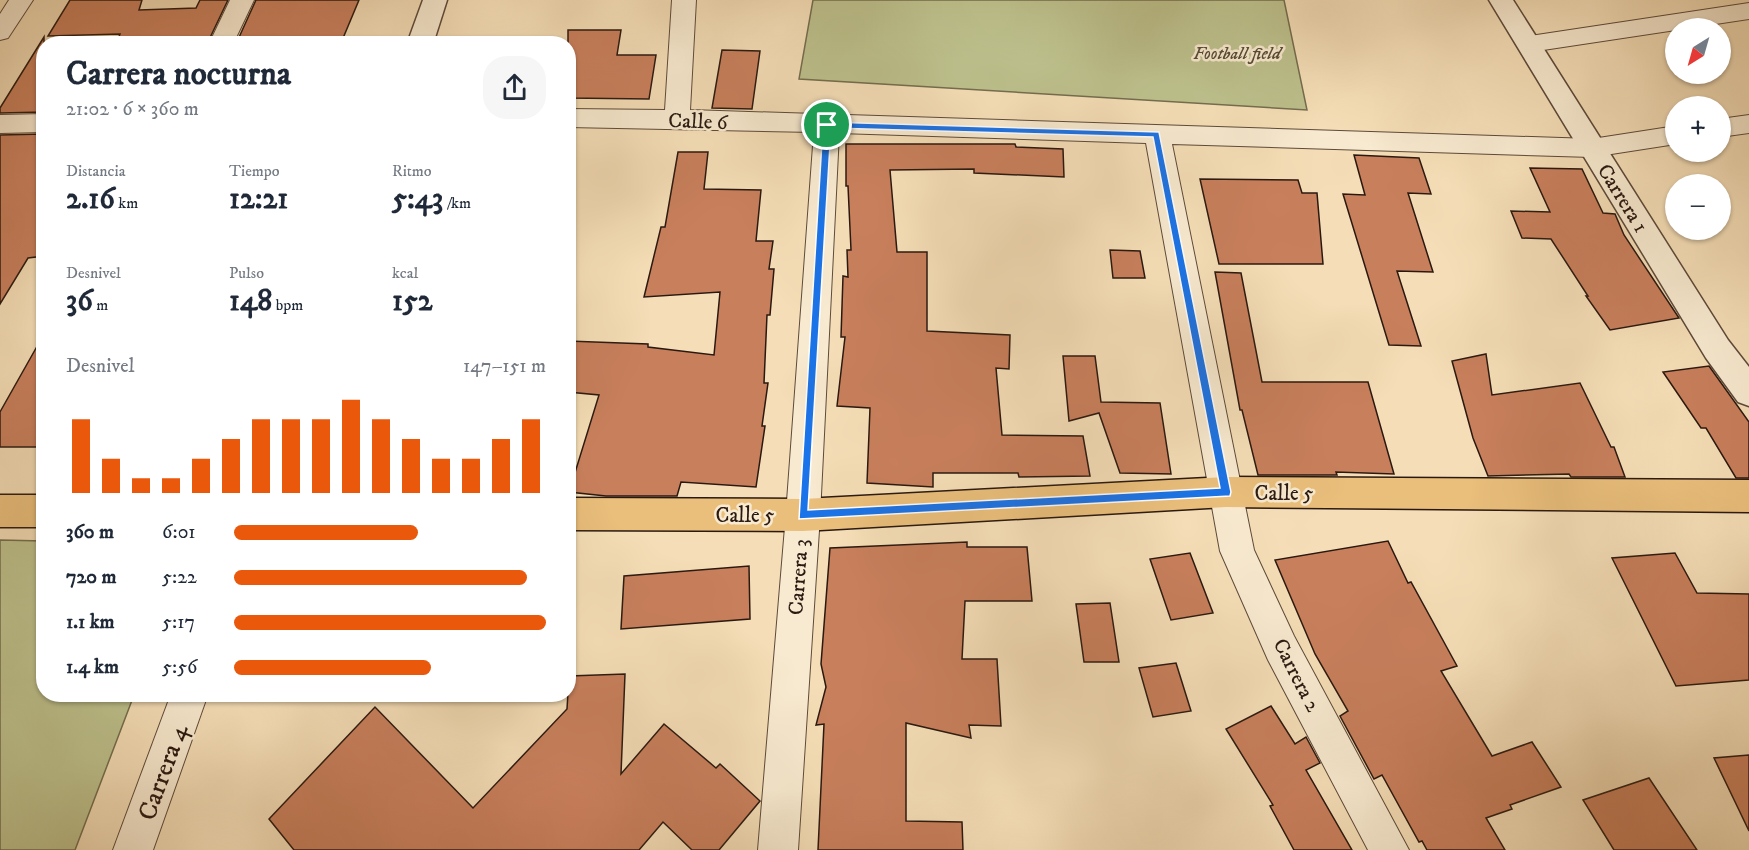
<!DOCTYPE html>
<html lang="es">
<head>
<meta charset="utf-8">
<style>
  body { margin:0; font-family:"IM FELL DW Pica",serif; background:#f6f6f7; color:#1f2937; height:100vh; display:flex; flex-direction:column; font-size:22px; white-space:nowrap }
  * { box-sizing:border-box; margin:0 }
  p { font-size:20px; color:#747a83 }
  .icon { flex:none; width:33px; height:33px; fill:none; stroke:currentColor; stroke-width:2; stroke-linecap:round; stroke-linejoin:round }
  .map { position:relative; flex:1; overflow:hidden }
  .drawer { position:absolute; left:36px; top:36px; width:540px; height:666px; display:flex; flex-direction:column; background:#fff; border-radius:24px; box-shadow:0 2px 4px #0004 }
  .drawer>* { flex:none }
  .needle { width:39px; rotate:217deg }
  .controls { position:absolute; left:1665px; top:18px; display:grid; gap:12px }
  .controls a { display:grid; place-items:center; width:66px; height:66px; border-radius:50%; background:#fff; box-shadow:0 2px 4px #0004; font-size:30px }
  .pin { position:absolute; display:grid; place-items:center; width:51px; height:51px; color:#fff; margin:-26px; border:3px solid #fff; border-radius:50%; box-shadow:0 2px 6px #0007 }
  .round { display:grid; place-items:center; flex:none; width:63px; height:63px; border-radius:24px; background:#f6f6f7 }
  .headline { display:flex; align-items:center; justify-content:space-between; height:102px; padding:0 30px }
  h1 { font-size:33px; font-weight:700; line-height:45px }
  .stats { display:grid; grid-template-columns:repeat(3,1fr); gap:9px; height:102px; padding:6px 30px }
  .stats div { display:grid; align-content:center }
  .stats b { font-size:30px; font-weight:700 }
  .stats small { font-size:16px; font-weight:400 }
  .stats p { font-size:16px }
  .chart { height:168px; padding:12px 30px }
  .chart p { display:flex; justify-content:space-between }
  .chart svg { width:100%; height:108px; margin-top:6px; stroke:#ea580c; stroke-width:6 }
  ul { padding:0 30px; list-style:none; font-size:20px }
  li { display:grid; grid-template-columns:96px 72px 1fr; align-items:center; height:45px }
  li i { height:15px; border-radius:8px; background:#ea580c }
  .map>svg:first-child { display:block }
  .green { fill:#bdc18d; stroke:#746d4f; stroke-width:1.5 }
  .building { fill:#c87f5c; stroke:#2a1911; stroke-width:1.5 }
  .lines { fill:none; stroke-linecap:round; stroke-linejoin:round }
  .minor-casing { stroke:#5d4a3a; stroke-width:2 }
  .tertiary-casing { stroke:#5d4a3a; stroke-width:3 }
  .primary-casing { stroke:#2a1911; stroke-width:3 }
  .minor { fill:#f8ead0; fill-rule:evenodd }
  .tertiary { fill:#f8ead0; fill-rule:evenodd }
  .primary { fill:#eabf7c; fill-rule:evenodd }
  .route { fill:#1a73e8; stroke:#fff; stroke-width:1.5; fill-rule:evenodd }
  .labels { text-anchor:middle; stroke-width:5; stroke-linejoin:round; paint-order:stroke }
  .far-park-label { font-size:18px; font-style:italic; fill:#564b36; stroke:#f8ead0 }
  .street-label { font-size:21px; fill:#2a1911; stroke:#f8ead0 }
  .near-street-label { font-size:26px; fill:#2a1911; stroke:#f8ead0 }
</style>
</head>
<body>
<div class="map">
<svg width="1749" height="850" viewBox="0 0 1749 850">
  <rect width="100%" height="100%" fill="#f5deb7"/>
  <filter id="stains"><feTurbulence type="fractalNoise" baseFrequency=".00333" numOctaves="4"/><feColorMatrix values="0 0 0 0 .2 0 0 0 0 .09 0 0 0 0 .02 0 0 0 .5 -.17"/></filter>
  <radialGradient id="worn" r=".72"><stop offset=".6" stop-color="#630" stop-opacity="0"/><stop offset="1" stop-color="#630" stop-opacity=".3"/></radialGradient>
  <!-- green -->
  <g class="green">
    <path d="M813,0H1284L1307,110L799,79Z"/>
    <path d="M0,540L43,541L44,694L134,695L75,850H0Z"/>
  </g>
  <!-- building -->
  <g class="building">
    <path d="M70,0H142L139,10L196,8L200,0H228L207,44H116L120,34L48,36Z"/>
    <path d="M256,0H359L341,43L265,40L263,44H236Z"/>
    <path d="M568,30H621L617,55H656L649,99L568,98Z"/>
    <path d="M44,37V112L0,113V108Z"/>
    <path d="M722,50L760,51L752,109L712,108Z"/>
    <path d="M44,134V256L28,258L0,304V135Z"/>
    <path d="M846,144H1015L1016,147L1063,149L1064,177L974,173V169L890,170L897,252H927V331L1010,335L1009,369L996,368L1002,435L1083,436L1090,476L1019,477L1018,473H933V487L867,483L870,408L837,406L845,337H841L843,276L848,277L847,250H851L848,186H846Z"/>
    <path d="M678,152H708L704,189L761,190L756,241H773L769,269H774L770,315H767L764,383H768L762,426H765L756,487L681,482L677,496H606L569,492L599,395L568,392V341L648,344V347L714,355L720,292L644,297L661,227H665Z"/>
    <path d="M1354,155L1419,158L1431,194L1408,193L1433,272L1397,271L1421,346L1389,345L1343,194L1365,195Z"/>
    <path d="M1530,168L1582,169L1603,213L1615,214L1624,235L1679,318L1610,330L1586,296H1588L1551,239L1522,238L1511,211L1550,212Z"/>
    <path d="M1200,179L1298,180L1302,193H1317L1323,264H1219Z"/>
    <path d="M1110,250L1140,251L1145,278H1113Z"/>
    <path d="M1215,272L1241,273L1262,382H1368L1394,474L1336,472L1337,475H1258L1242,410H1240Z"/>
    <path d="M44,334V447H0V412Z"/>
    <path d="M1486,354L1492,395L1580,383L1611,447H1614L1625,477H1571L1569,474L1488,476L1473,438L1452,361Z"/>
    <path d="M1063,356H1095L1101,402L1160,403L1171,474L1120,473L1099,413L1069,421Z"/>
    <path d="M1709,366L1749,422V478H1736L1706,428H1701L1663,372Z"/>
    <path d="M1388,541L1408,583L1411,582L1457,666L1441,671L1492,756L1532,742L1561,787L1510,805L1512,809L1486,818L1505,850H1427L1422,841L1419,842L1382,775L1374,779L1340,716L1348,711L1315,654L1275,560Z"/>
    <path d="M967,542V547H1027L1032,601H965L962,659H997L1001,726L969,725L971,738L906,723V821L962,822L963,850H818L824,724L816,725L826,687L821,664L830,548Z"/>
    <path d="M1190,553L1213,613L1171,620L1150,559Z"/>
    <path d="M1675,553L1697,593L1749,594V680L1676,686L1612,558Z"/>
    <path d="M749,566L750,619L621,629L624,576Z"/>
    <path d="M1110,603L1119,662H1084L1076,604Z"/>
    <path d="M1176,663L1191,711L1153,717L1139,668Z"/>
    <path d="M625,674L621,774L664,724L716,768L720,764L760,801L719,850H692L663,822L639,850H294L269,819L375,707L473,808L567,709L569,676Z"/>
    <path d="M1271,706L1295,744L1306,737L1320,763L1306,770L1352,850H1294L1270,806L1273,805L1226,729Z"/>
    <path d="M1749,755V831L1714,758Z"/>
    <path d="M1649,778L1697,850H1614L1583,800Z"/>
  </g>
  <g class="lines">
    <!-- minor casing -->
    <g class="minor-casing">
      <g id="minor">
        <path d="M9,0H33L8,38L0,40V14Z"/>
        <path d="M230,0H254L233,44H209Z"/>
        <path d="M672,0H696L690,110L1592,139L1676,126V144L1592,157L1172,144L1254,550L1294,636L1409,850H1368L1268,660L1220,551L1146,143L839,133L820,515L798,850H758L786,515L814,132L568,127V109L665,110Z"/>
        <path d="M1749,3V19L1530,52L1521,50L1518,44L1521,38L1530,36Z"/>
        <path d="M44,114V132L0,133V115Z"/>
        <path d="M1749,115V133L1720,137V119Z"/>
        <path d="M171,694H208L153,850H113Z"/>
      </g>
    </g>
    <!-- tertiary casing -->
    <g class="tertiary-casing">
      <g id="tertiary">
        <path d="M423,0H447L433,44H407Z"/>
        <path d="M1489,0H1513L1728,340L1749,367V406L1738,402L1706,358Z"/>
      </g>
    </g>
    <!-- primary casing -->
    <g class="primary-casing">
      <g id="primary">
        <path d="M1226,477L1749,480V512L1226,507L803,531L568,530V498L803,499Z"/>
        <rect x="0" y="495" width="44" height="32"/>
      </g>
    </g>
    <!-- minor -->
    <use href="#minor" class="minor"/>
    <!-- tertiary -->
    <use href="#tertiary" class="tertiary"/>
    <!-- primary -->
    <use href="#primary" class="primary"/>
  </g>
  <!-- route -->
  <path class="route" d="M827,122L1159,132L1231,492L1230,496L799,519L823,125ZM831,128L1153,137L1220,488L808,510Z"/>
  <g class="labels">
    <!-- far-park labels -->
    <g class="far-park-label">
      <text x="1237" y="59">Football field</text>
    </g>
    <!-- street labels -->
    <g class="street-label">
      <text transform="translate(698 121) rotate(2)" y="7">Calle 6</text>
      <text transform="translate(1623 198) rotate(58)" y="7">Carrera 1</text>
      <text x="1284" y="500">Calle 5</text>
      <text x="745" y="522">Calle 5</text>
      <text transform="translate(798 577) rotate(-86)" y="7">Carrera 3</text>
      <text transform="translate(1297 675) rotate(63)" y="7">Carrera 2</text>
    </g>
    <!-- near-street labels -->
    <g class="near-street-label">
      <text transform="translate(162 772) rotate(-70)" y="9">Carrera 4</text>
    </g>
  </g>
  <rect width="100%" height="100%" filter="url(#stains)"/>
  <rect width="100%" height="100%" fill="url(#worn)"/>
</svg>
<div class="controls">
<a><svg class="needle" viewBox="-14 -14 28 28"><path d="M0-13l5 13h-10z" fill="#e53935"/><path d="M0 13l5-13h-10z" fill="#747a83"/></svg></a>
<a>+</a>
<a>−</a>
</div>
<div class="pin" style="left:827px;top:125px;background:#1e9e55"><svg class="icon" aria-label="arrive" viewBox="0 0 24 24"><path d="M6 21V4h12l-3 4 3 4H6"/></svg></div>
<section class="drawer">
<div class="headline"><div><h1>Carrera nocturna</h1><p>21:02 · 6 × 360 m</p></div><a class="round"><svg class="icon" aria-label="share" viewBox="0 0 24 24"><path d="M12 15V3M7 8l5-5 5 5M5 13v7h14v-7"/></svg></a></div>
<div class="stats">
<div><p>Distancia</p><b>2.16<small> km</small></b></div>
<div><p>Tiempo</p><b>12:21</b></div>
<div><p>Ritmo</p><b>5:43<small> /km</small></b></div>
</div>
<div class="stats">
<div><p>Desnivel</p><b>36<small> m</small></b></div>
<div><p>Pulso</p><b>148<small> bpm</small></b></div>
<div><p>kcal</p><b>152</b></div>
</div>
<div class="chart"><p><span>Desnivel</span>147–151 m</p>
<svg viewBox="0 0 160 44" preserveAspectRatio="none"><path d="M5 44V14M15 44V30M25 44V38M35 44V38M45 44V30M55 44V22M65 44V14M75 44V14M85 44V14M95 44V6M105 44V14M115 44V22M125 44V30M135 44V30M145 44V22M155 44V14"/></svg>
</div>
<ul>
<li><b>360 m</b>6:01<i style="width:59%"></i></li>
<li><b>720 m</b>5:22<i style="width:94%"></i></li>
<li><b>1.1 km</b>5:17<i style="width:100%"></i></li>
<li><b>1.4 km</b>5:56<i style="width:63%"></i></li>
</ul>
</section>
</div>
</body>
</html>
